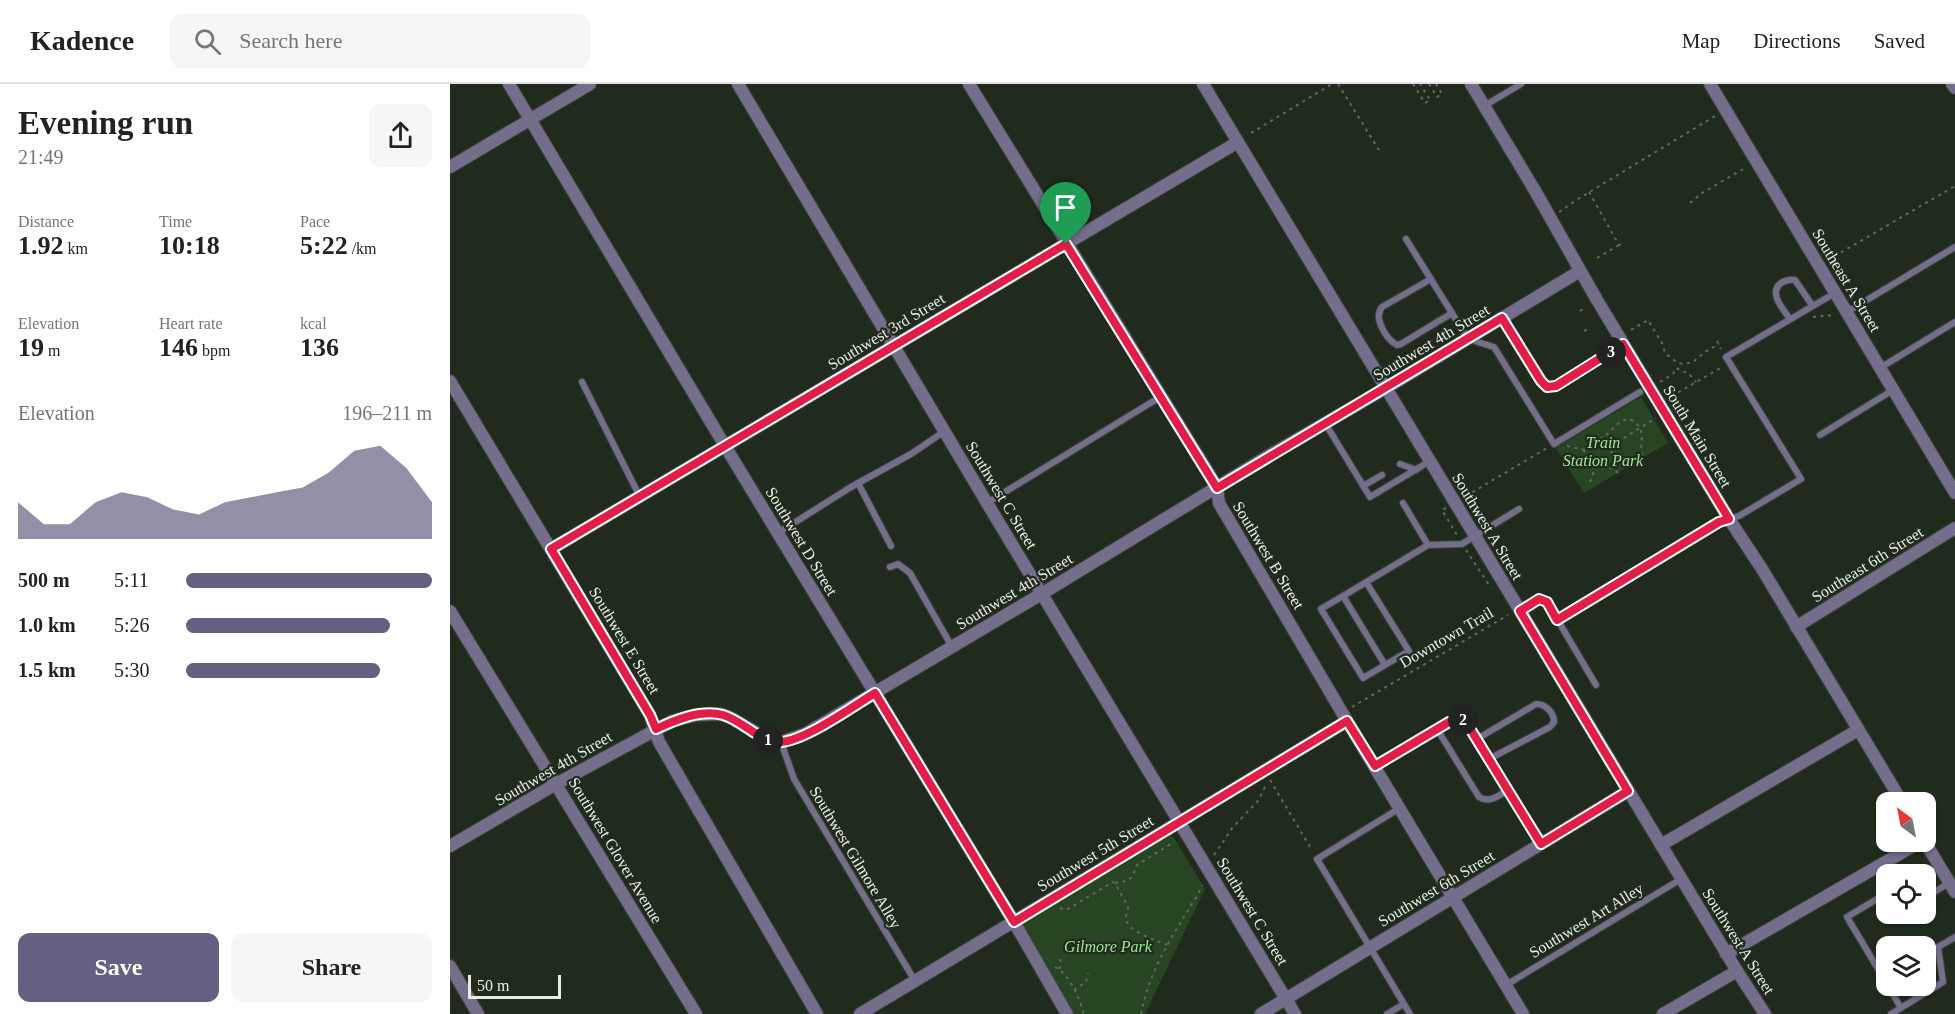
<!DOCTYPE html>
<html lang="en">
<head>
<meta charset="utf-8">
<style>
  body { margin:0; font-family:"Times New Roman",serif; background:#f6f6f6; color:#222; height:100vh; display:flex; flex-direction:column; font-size:22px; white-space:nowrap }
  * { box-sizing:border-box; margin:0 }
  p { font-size:20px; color:#767676 }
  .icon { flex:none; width:33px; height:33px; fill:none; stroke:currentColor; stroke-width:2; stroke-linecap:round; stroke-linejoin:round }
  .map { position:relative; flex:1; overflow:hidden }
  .drawer { display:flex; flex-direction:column; background:#fff; width:450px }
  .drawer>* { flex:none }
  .needle { width:39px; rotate:328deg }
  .tools { position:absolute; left:1426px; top:708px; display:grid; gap:12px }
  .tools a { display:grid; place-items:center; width:60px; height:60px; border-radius:12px; background:#fff; box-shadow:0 2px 4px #0004; font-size:30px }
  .scale { position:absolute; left:18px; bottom:15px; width:93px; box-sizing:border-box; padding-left:6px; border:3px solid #e6ede5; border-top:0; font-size:16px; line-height:21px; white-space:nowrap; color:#e6ede5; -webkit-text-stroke:4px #202b1e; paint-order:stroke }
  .pin { position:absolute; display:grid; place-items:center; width:51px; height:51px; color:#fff; margin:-62px -26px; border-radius:50% 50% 50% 0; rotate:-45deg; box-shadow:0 0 6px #0007 }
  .pin .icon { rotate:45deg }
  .km { position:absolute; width:30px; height:30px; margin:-15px; border-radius:50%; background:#222; color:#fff; font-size:16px; line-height:30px; text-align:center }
  .round { display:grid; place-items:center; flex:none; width:63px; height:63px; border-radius:12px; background:#f6f6f6 }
  .summary { display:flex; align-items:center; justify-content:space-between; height:102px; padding:0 18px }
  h1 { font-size:33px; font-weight:600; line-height:45px }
  .metrics { display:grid; grid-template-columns:repeat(3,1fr); gap:9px; height:102px; padding:6px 18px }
  .metrics div { display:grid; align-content:center }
  .metrics b { font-size:26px; font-weight:600 }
  .metrics small { font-size:16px; font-weight:400 }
  .metrics p { font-size:16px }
  .chart { height:168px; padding:12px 18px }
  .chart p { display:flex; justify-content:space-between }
  .chart svg { width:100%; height:108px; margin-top:6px; fill:#675f81; opacity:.7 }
  .primary-button { display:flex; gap:12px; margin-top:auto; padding:12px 18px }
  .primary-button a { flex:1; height:69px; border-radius:12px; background:#675f81; color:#fff; font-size:24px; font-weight:600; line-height:69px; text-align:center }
  .primary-button a+a { background:#f6f6f6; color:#222 }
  ul { padding:0 18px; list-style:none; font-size:20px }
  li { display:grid; grid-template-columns:96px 72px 1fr; align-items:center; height:45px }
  li i { height:15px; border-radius:8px; background:#675f81 }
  header { display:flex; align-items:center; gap:36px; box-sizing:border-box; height:84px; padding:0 30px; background:#fff; border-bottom:2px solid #e0e0e0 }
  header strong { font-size:28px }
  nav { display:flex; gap:33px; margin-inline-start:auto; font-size:21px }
  .search { width:420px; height:54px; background:#f6f6f6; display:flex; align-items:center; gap:15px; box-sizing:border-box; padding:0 21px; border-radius:12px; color:#767676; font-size:22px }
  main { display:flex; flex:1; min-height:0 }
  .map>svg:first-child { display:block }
  .green { fill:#274523 }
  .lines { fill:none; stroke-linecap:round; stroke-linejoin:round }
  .service-casing { stroke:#3c463a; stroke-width:8 }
  .minor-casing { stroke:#3c463a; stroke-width:14 }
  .tertiary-casing { stroke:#3c463a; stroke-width:14 }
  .path { stroke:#5f695d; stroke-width:2; stroke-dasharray:3 4.5; stroke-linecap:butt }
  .service { stroke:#746d8c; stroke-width:6 }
  .minor { stroke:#746d8c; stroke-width:12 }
  .tertiary { stroke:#746d8c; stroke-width:12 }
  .route-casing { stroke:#fff; stroke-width:12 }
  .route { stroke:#e11d48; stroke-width:8 }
  .labels { text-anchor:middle; stroke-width:4.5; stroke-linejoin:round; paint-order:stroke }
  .street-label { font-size:16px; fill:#e6ede5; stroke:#202b1e }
  .park-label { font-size:16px; font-style:italic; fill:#9fe993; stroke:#202b1e }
</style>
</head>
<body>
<header>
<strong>Kadence</strong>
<div class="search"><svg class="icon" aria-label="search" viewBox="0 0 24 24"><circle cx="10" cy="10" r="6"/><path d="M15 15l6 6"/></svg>Search here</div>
<nav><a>Map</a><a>Directions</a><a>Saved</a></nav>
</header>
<main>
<section class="drawer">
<div class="summary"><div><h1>Evening run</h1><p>21:49</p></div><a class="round"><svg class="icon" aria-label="share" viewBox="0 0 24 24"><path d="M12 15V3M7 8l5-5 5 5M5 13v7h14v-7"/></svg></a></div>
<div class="metrics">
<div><p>Distance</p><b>1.92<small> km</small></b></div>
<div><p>Time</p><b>10:18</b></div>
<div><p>Pace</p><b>5:22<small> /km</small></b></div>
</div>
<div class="metrics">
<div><p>Elevation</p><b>19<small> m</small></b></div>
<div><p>Heart rate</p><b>146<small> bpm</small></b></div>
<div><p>kcal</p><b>136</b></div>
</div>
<div class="chart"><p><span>Elevation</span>196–211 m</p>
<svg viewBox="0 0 160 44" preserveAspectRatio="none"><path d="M0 44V29L10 38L20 38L30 29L40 25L50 27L60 32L70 34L80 29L90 27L100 25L110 23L120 17L130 8L140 6L150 15L160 29V44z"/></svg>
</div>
<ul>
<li><b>500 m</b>5:11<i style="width:100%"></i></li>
<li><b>1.0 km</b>5:26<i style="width:83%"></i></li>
<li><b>1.5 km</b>5:30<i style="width:79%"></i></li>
</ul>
<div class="primary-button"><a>Save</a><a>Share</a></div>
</section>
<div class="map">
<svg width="1505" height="930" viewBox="0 0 1505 930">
  <rect width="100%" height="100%" fill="#202b1e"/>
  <!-- green -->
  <g class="green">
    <path d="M1191,313L1218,359L1134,409L1106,364Z"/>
    <path d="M721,749L755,805L695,930H625L571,840Z"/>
  </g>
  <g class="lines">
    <!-- service casing -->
    <g class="service-casing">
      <g id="service">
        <path d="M1034,22L1071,0"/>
        <path d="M956,155L1018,255L1044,263L1104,360L1190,308"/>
        <path d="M981,195L932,223C923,234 936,255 947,261L951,260L1002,229"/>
        <path d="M1397,228L1505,163"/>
        <path d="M1052,234L1091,297L1097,303L1106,302L1173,260"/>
        <path d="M1340,235C1333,225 1318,209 1331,199C1336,196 1339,195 1345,196L1362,221"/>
        <path d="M1430,284L1505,238"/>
        <path d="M132,298L190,413"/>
        <path d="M875,339L920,413L980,377"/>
        <path d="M1370,351L1443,306"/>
        <path d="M950,380L966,386"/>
        <path d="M408,399L441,462"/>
        <path d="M913,402L932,391"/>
        <path d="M537,419L710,313"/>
        <path d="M953,419L978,461"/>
        <path d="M328,449L401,403L461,370L495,347"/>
        <path d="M440,483L448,480L460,489L502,563"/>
        <path d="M916,498L959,567L935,581L893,512L978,461L1012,460L1069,425"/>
        <path d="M893,512L871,525L913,594L935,581"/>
        <path d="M1071,527L1089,515L1097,518L1146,601"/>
        <path d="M1107,536L1269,438L1289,432L1351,395L1276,273L1385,209"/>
        <path d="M987,645L1029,713C1040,720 1049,711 1058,706"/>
        <path d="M1027,655L1086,620C1095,620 1104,628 1104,638L1100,643L1039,675"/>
        <path d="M331,658L344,695L465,897"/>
        <path d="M925,682L999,638L1012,636L1019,643L1091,760"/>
        <path d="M950,724L867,775L960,930"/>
        <path d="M1437,809L1397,833L1437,900"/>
        <path d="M1476,813L1499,799"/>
        <path d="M1056,901L1231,795"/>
        <path d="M1438,902L1451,924"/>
        <path d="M937,930L954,920"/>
        <path d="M1441,930L1493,898L1488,863L1505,853"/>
      </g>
    </g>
    <!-- minor casing -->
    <g class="minor-casing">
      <g id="minor">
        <path d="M59,0L275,362L564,838L617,930"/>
        <path d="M288,0L537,419L845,930"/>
        <path d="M519,0L767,403L769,419L897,637L1073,930"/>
        <path d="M1260,0L1505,409"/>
        <path d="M1502,0L1505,4"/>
        <path d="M0,83L140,0"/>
        <path d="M0,297L200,631L209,658L367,930"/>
        <path d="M101,465L788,58"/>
        <path d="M0,527L246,930"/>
        <path d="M1346,543L1505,444"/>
        <path d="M1211,761L1408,646"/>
        <path d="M0,762L106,700L222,637L246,631L271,630L281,634L323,658H331L355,650L593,509L818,372L936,304"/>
        <path d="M1276,870L1470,758"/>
        <path d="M0,882L28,930"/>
        <path d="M410,930L897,637"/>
        <path d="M811,930L1178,707"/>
        <path d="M1213,930L1287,887"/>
      </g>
    </g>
    <!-- tertiary casing -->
    <g class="tertiary-casing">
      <g id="tertiary">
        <path d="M753,0L1287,887L1315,930"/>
        <path d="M1021,0L1084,105L1147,216L1279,435L1312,485L1452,718"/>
        <path d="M936,304L1130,187"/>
        <path d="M1475,758L1505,808"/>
      </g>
    </g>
    <!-- path -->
    <g class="path">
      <path d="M888,0L929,66"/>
      <path d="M963,0L975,19L980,16L970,0"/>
      <path d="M979,0L987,13L992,10L986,0"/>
      <path d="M801,49L882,0"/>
      <path d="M1139,108L1169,161L1172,159"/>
      <path d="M1240,119L1252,109L1295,84"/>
      <path d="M1109,128L1128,115L1265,32"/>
      <path d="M1147,174L1169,161"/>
      <path d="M1378,176L1505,102"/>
      <path d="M1130,227L1135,224"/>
      <path d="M1363,233L1384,231"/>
      <path d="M1181,246L1198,236L1212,259L1215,269L1228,279L1233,280L1243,278L1255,268L1269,260"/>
      <path d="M1134,247L1140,244"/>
      <path d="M1267,257L1271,265"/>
      <path d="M1210,298L1223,290L1226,284L1239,290L1246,298"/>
      <path d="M1216,307L1222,312L1272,283"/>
      <path d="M1117,362L1135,366"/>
      <path d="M1161,362L1206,334"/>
      <path d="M1161,367L1166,378L1164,384"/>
      <path d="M1168,389C1157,376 1135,390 1133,369L1142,356C1160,356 1163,336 1180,335C1200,347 1187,357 1193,374"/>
      <path d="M1140,398L1143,391L1144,382"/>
      <path d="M1016,412L1097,364"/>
      <path d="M996,424L992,426L1007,451"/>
      <path d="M1016,466L1041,504"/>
      <path d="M902,623L1058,531"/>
      <path d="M820,696L862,766"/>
      <path d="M764,771L783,743L808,717L816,701"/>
      <path d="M665,799L677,797L682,793L687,781L724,758"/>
      <path d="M610,824L616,826L663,798L665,799L678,823C678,827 676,830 676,833C675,847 706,856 717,861"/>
      <path d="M605,883C619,889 630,916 634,930"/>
      <path d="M609,885L611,880L610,873"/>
      <path d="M624,906L636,898L638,889"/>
      <path d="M691,930C700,883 724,850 748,810L752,801"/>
    </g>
    <!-- service -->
    <use href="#service" class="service"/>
    <!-- minor -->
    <use href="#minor" class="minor"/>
    <!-- tertiary -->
    <use href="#tertiary" class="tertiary"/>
  </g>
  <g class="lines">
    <!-- route casing -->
    <g class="route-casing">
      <path id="route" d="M616,160L767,404L1052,234L1091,297L1097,303L1106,302L1173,260L1279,435L1269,438L1107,536L1097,518L1089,515L1070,527L1178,707L1091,760L1016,638L1012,636L999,638L925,682L897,637L564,838L425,609C402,623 356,656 331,658C321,659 313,653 305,649C295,643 284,634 273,631C251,625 225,636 206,645L200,631L101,465Z"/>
    </g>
    <!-- route -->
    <use href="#route" class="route"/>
  </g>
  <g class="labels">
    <!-- street labels -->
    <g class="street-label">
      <text transform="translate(1397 196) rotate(59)" y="6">Southeast A Street</text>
      <text transform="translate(436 247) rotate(-31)" y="6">Southwest 3rd Street</text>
      <text transform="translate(981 258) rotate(-31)" y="6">Southwest 4th Street</text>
      <text transform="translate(1248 352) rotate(59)" y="6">South Main Street</text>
      <text transform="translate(552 411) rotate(59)" y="6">Southwest C Street</text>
      <text transform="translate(1038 442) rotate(59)" y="6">Southwest A Street</text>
      <text transform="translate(352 457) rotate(59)" y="6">Southwest D Street</text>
      <text transform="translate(819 471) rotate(59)" y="6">Southwest B Street</text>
      <text transform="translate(1417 480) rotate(-32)" y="6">Southeast 6th Street</text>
      <text transform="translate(564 507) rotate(-31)" y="6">Southwest 4th Street</text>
      <text transform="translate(996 553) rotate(-30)" y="6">Downtown Trail</text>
      <text transform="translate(175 556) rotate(59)" y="6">Southwest E Street</text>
      <text transform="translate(103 684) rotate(-30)" y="6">Southwest 4th Street</text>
      <text transform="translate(166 766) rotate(59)" y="6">Southwest Glover Avenue</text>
      <text transform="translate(645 769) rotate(-31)" y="6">Southwest 5th Street</text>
      <text transform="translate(406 773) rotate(59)" y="6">Southwest Gilmore Alley</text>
      <text transform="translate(986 804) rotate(-31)" y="6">Southwest 6th Street</text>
      <text transform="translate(803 827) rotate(59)" y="6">Southwest C Street</text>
      <text transform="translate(1136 836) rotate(-31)" y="6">Southwest Art Alley</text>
      <text transform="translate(1289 857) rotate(58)" y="6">Southwest A Street</text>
    </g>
    <!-- park labels -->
    <g class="park-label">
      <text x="1153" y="364">Train<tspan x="1153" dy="18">Station Park</tspan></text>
      <text x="658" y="868">Gilmore Park</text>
    </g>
  </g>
</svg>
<div class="tools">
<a><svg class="needle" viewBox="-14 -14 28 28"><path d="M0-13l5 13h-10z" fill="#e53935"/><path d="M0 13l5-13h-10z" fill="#767676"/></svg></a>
<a><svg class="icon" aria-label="locate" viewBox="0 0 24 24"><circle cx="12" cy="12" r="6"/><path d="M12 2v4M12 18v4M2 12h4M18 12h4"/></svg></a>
<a><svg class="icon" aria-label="layers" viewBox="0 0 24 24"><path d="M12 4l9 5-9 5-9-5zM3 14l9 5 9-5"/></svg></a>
</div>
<div class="scale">50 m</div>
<div class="pin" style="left:616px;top:160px;background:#1e9e55"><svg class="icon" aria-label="arrive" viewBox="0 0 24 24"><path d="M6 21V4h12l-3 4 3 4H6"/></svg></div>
<b class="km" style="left:318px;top:656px">1</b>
<b class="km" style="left:1013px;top:636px">2</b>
<b class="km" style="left:1161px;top:268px">3</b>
</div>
</main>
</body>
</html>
